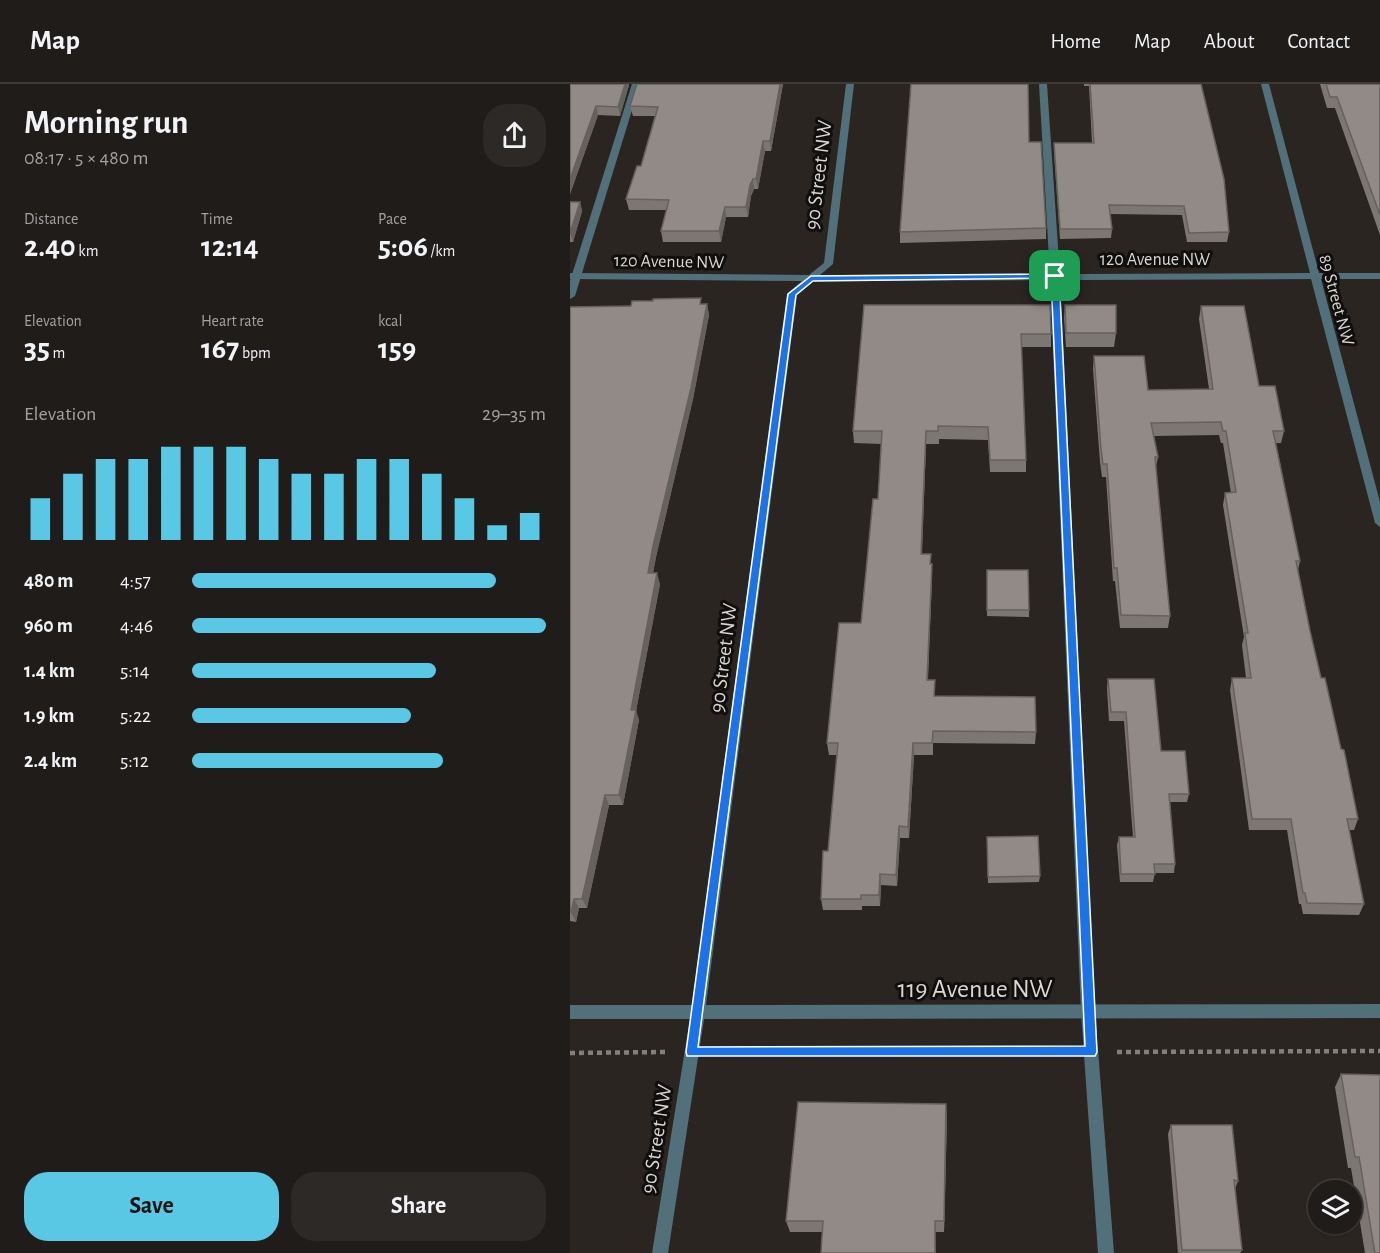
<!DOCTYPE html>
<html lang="en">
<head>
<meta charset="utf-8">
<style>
  body { margin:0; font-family:"Alegreya Sans",sans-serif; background:#2d2927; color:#f1f3f6; height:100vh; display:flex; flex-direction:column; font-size:22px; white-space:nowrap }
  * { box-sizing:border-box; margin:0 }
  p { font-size:20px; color:#a2a1a2 }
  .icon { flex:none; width:33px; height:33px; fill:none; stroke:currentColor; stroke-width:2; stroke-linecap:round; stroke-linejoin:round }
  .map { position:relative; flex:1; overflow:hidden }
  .details { display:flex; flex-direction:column; background:#201c1a; width:570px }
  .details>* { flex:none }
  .buttons { position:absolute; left:738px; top:1096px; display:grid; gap:12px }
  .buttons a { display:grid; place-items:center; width:54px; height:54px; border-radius:50%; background:#201c1a; box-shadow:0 2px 4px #0004,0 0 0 2px #3d3a39; font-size:30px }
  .pin { position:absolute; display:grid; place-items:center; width:51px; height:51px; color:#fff; margin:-26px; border-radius:12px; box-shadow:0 3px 9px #0006 }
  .round { display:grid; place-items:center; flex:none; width:63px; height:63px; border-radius:24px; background:#2d2927 }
  .headline { display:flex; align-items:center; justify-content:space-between; height:102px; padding:0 24px }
  h1 { font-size:33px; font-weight:700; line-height:45px }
  .metrics { display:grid; grid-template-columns:repeat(3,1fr); gap:9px; height:102px; padding:6px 24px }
  .metrics div { display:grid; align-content:center }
  .metrics b { font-size:30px; font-weight:700 }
  .metrics small { font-size:16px; font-weight:400 }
  .metrics p { font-size:16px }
  .chart { height:168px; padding:12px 24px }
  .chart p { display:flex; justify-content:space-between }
  .chart svg { width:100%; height:108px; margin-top:6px; stroke:#59c8e4; stroke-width:6 }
  .action { display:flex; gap:12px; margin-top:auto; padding:12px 24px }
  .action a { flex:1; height:69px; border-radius:24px; background:#59c8e4; color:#111; font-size:24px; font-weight:700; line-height:69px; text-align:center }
  .action a+a { background:#2d2927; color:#f1f3f6 }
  ul { padding:0 24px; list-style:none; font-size:20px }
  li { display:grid; grid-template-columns:96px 72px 1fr; align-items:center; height:45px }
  li i { height:15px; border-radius:8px; background:#59c8e4 }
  header { display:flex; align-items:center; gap:36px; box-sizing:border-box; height:84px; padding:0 30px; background:#201c1a; border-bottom:2px solid #3d3a39 }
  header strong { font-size:28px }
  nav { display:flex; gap:33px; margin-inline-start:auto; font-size:21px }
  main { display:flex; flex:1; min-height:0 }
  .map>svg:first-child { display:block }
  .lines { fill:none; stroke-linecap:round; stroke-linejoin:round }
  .path { stroke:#847f7c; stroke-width:4.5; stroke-dasharray:5 4; stroke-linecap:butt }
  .lane { fill:#527079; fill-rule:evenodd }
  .street { fill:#527079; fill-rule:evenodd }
  .wall { fill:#7d7773 }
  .shaded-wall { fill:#66615e }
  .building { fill:#918a86; stroke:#66615e; stroke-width:1.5 }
  .route { fill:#1a73e8; stroke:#fff; stroke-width:1.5; fill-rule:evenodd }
  .labels { text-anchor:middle; stroke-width:6; stroke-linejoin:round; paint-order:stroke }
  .far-street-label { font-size:18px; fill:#dad6d4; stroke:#110f0d }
  .street-label { font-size:21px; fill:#dad6d4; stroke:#110f0d }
  .near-street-label { font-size:26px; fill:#dad6d4; stroke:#110f0d }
</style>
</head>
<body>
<header>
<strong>Map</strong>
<nav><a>Home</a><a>Map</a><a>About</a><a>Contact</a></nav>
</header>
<main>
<section class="details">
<div class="headline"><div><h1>Morning run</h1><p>08:17 · 5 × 480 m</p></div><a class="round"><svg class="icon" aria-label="share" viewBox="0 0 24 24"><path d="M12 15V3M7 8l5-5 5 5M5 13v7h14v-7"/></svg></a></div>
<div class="metrics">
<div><p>Distance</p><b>2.40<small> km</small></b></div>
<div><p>Time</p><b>12:14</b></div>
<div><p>Pace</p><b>5:06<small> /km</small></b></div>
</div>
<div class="metrics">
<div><p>Elevation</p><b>35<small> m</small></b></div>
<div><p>Heart rate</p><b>167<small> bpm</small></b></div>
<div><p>kcal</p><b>159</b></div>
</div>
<div class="chart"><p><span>Elevation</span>29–35 m</p>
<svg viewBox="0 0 160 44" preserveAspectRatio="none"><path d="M5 44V27M15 44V17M25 44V11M35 44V11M45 44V6M55 44V6M65 44V6M75 44V11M85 44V17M95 44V17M105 44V11M115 44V11M125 44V17M135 44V27M145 44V38M155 44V33"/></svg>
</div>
<ul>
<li><b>480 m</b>4:57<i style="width:86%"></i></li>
<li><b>960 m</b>4:46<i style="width:100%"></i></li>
<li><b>1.4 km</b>5:14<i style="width:69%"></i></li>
<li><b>1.9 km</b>5:22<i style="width:62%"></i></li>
<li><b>2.4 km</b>5:12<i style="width:71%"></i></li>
</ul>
<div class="action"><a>Save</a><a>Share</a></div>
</section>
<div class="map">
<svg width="810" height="1169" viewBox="0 0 810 1169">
  <rect width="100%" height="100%" fill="#2b2522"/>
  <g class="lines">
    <!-- path -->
    <g class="path">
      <path d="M148,968H494"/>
      <path d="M547,968L810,967"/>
      <path d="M0,969L95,968"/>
    </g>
    <!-- lane -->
    <g class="lane">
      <path d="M62,0H70L5,212L0,215V197Z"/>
      <path d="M469,0H477L490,192L525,928L544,1169H528L511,928L480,192Z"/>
    </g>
    <!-- street -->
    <path class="street" d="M276,0H284L263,180L250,191L740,189L691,0H699L749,189H810V195H751L810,418V443L805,439L741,195L243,197L227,211L136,921L810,920V934L134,935L98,1169H82L120,935H0V921H122L217,210L232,197L0,195V189L239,191L254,179Z"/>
  </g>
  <!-- wall -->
  <g class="wall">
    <path d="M0,0H59V1L50,32L28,31L0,110Z"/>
    <path d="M213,0L201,67H195L188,105H184L181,112L178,133H156L151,158H93L91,147L97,126H59L56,115L71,82L85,32H63L60,22Z"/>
    <path d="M514,0H631L659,148L657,158H617L612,131L540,130L542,145L541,154L490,155L484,68V59H522L519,2H514Z"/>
    <path d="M750,0H810V151L765,24H757Z"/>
    <path d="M459,58L476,144V155L330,159V148Z"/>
    <path d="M0,118H10L12,127L3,158H0Z"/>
    <path d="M137,220L139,231L123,315L86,473L83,489L90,500L66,627L69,636L53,721H39L17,824H9L6,838L0,837V223Z"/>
    <path d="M294,221L481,250V263H451L456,376V388H420L418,356L369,355V360H356L352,470L362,480V493L358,596L365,612L466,648L465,660L363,659V671H344L339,754H330L327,802L311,801L310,822H292V826H253L251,815L258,767L267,671H259L257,659L291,539L308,415L311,360L284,359L283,347Z"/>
    <path d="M495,221L546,249L544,263H496L494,234Z"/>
    <path d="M631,222L689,302L714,347L711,359H706L730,477L728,486L740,547L751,594L771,665L788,735L784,746H779L794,820L789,831L733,830L731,820H729L717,746H679L660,606L662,594H676L672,561L674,553L653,421L655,409H661L653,359H651L649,351L584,352L588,373L586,383L600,532L598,544H550L545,497H543L536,393H532L530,378L523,285L524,272L578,306L639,305L629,235Z"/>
    <path d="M417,486L459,526V533L417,532Z"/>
    <path d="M538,595L591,667L619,710L617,718H600L605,780L604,789H585L583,798H550L547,761L549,753H563L554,637H539L537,604Z"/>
    <path d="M417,753L470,792L469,798L418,799Z"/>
    <path d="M771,990L810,1169H795L781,1084H778L765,1003Z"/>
    <path d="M377,1033L374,1148H220L216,1137Z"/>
    <path d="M601,1041L668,1097L665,1105L672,1166L670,1169H608L598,1050Z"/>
  </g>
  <!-- shaded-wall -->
  <g class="shaded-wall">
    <path d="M55,0H59V1L50,32L48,23Z"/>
    <path d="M210,0H213L201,67L200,57Z"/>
    <path d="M26,22L28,31L0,110V95Z"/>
    <path d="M193,57L195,67L188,105L186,95Z"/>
    <path d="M183,95L184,105L181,112L178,133L176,123L180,101Z"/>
    <path d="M10,118L12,127L3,158L0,149Z"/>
    <path d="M155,123L156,133L151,158L149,147Z"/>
    <path d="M137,220L139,231L123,315L86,473L81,500L78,489L83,462Z"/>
    <path d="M356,347V360L351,483V470Z"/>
    <path d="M362,480V493L357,608V596Z"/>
    <path d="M87,489L90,500L66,627L69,636L53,721L49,711L61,626Z"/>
    <path d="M343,659L344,671L339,754L338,743Z"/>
    <path d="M35,711L39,721L17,824L12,815Z"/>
    <path d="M329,742L330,754L327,802L326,791Z"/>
    <path d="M310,790L311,801L310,822L309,811Z"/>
    <path d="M4,815L9,824L6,838L1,828Z"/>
    <path d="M376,1020L377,1033L374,1148V1137Z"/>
    <path d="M365,1137L366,1169H365Z"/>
  </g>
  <!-- building -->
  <g class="building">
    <path d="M0,0H55L48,23L26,22L0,95Z"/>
    <path d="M67,0H210L200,57H193L186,95H183L180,101L176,123H155L149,147H91L99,116L56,115L67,82H71L88,23L60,22Z"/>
    <path d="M341,0H458L459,58H471L476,144L330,148Z"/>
    <path d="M520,0H631L654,95L659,148L619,149L614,122L539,121L542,145H490L484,59H524Z"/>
    <path d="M756,0H810V131L767,13H760Z"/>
    <path d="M0,118H10L0,149Z"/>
    <path d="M131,214L130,220H137L121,304L83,462L78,489H87L61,626H66L49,711H35L12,815H4L1,828H0V223L61,222L62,217H83V215Z"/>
    <path d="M294,221H480L481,250H451L456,376H420L418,343L368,342V347H356L351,470H361L360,480H362L357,596H365L364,612L465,613L466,648L363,647L362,659H343L338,743L329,742L326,791L310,790L309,811H291V815H251L253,767H258L268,659H257L269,539H291L303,415H308L312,347H283Z"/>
    <path d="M495,221H546V249H496Z"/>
    <path d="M631,222H674L689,302H705L714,347H703L730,477H726L740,547L751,594H755L771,665L774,666L788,735H777L794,820L737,819L735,809H733L721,735H682L662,594H681L675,549H678L655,409L666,408L656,347H653L651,338L581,339L588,373H585L600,532L551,531L547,484H544L537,380H533L531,365L524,272H574L578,306L643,305Z"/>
    <path d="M417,486H458L459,526H417Z"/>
    <path d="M538,595H584L591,667H615L619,710H599L605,780H584L585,790H551L549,753H565L556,628H541Z"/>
    <path d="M468,752L470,792L418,793L417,753Z"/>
    <path d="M771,990L810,991V1169H805L789,1073H785Z"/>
    <path d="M228,1018L376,1020L374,1137H365V1169H251L253,1137H216Z"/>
    <path d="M601,1041H662L668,1097L664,1096L672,1166H612Z"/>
  </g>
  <!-- route -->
  <path class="route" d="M485,190L489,192L527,968L525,972H117L116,968L218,210L241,192ZM481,194L515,962L128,963L226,211L243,197Z"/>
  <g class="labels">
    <!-- far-street labels -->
    <g class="far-street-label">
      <text x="585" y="181">120 Avenue NW</text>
      <text transform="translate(99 177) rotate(1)" y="6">120 Avenue NW</text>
      <text transform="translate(767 216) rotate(75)" y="6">89 Street NW</text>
    </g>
    <!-- street labels -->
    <g class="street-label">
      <text transform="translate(248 91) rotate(-83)" y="7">90 Street NW</text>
      <text transform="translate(153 574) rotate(-83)" y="7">90 Street NW</text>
      <text transform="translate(86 1055) rotate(-81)" y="7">90 Street NW</text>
    </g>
    <!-- near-street labels -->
    <g class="near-street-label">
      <text x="405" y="913">119 Avenue NW</text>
    </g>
  </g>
</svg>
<div class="buttons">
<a><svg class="icon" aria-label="layers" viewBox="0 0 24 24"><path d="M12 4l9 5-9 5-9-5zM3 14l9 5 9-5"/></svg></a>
</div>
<div class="pin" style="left:485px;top:192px;background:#1e9e55"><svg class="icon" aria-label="arrive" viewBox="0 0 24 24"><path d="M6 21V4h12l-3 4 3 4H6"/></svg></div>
</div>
</main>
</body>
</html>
